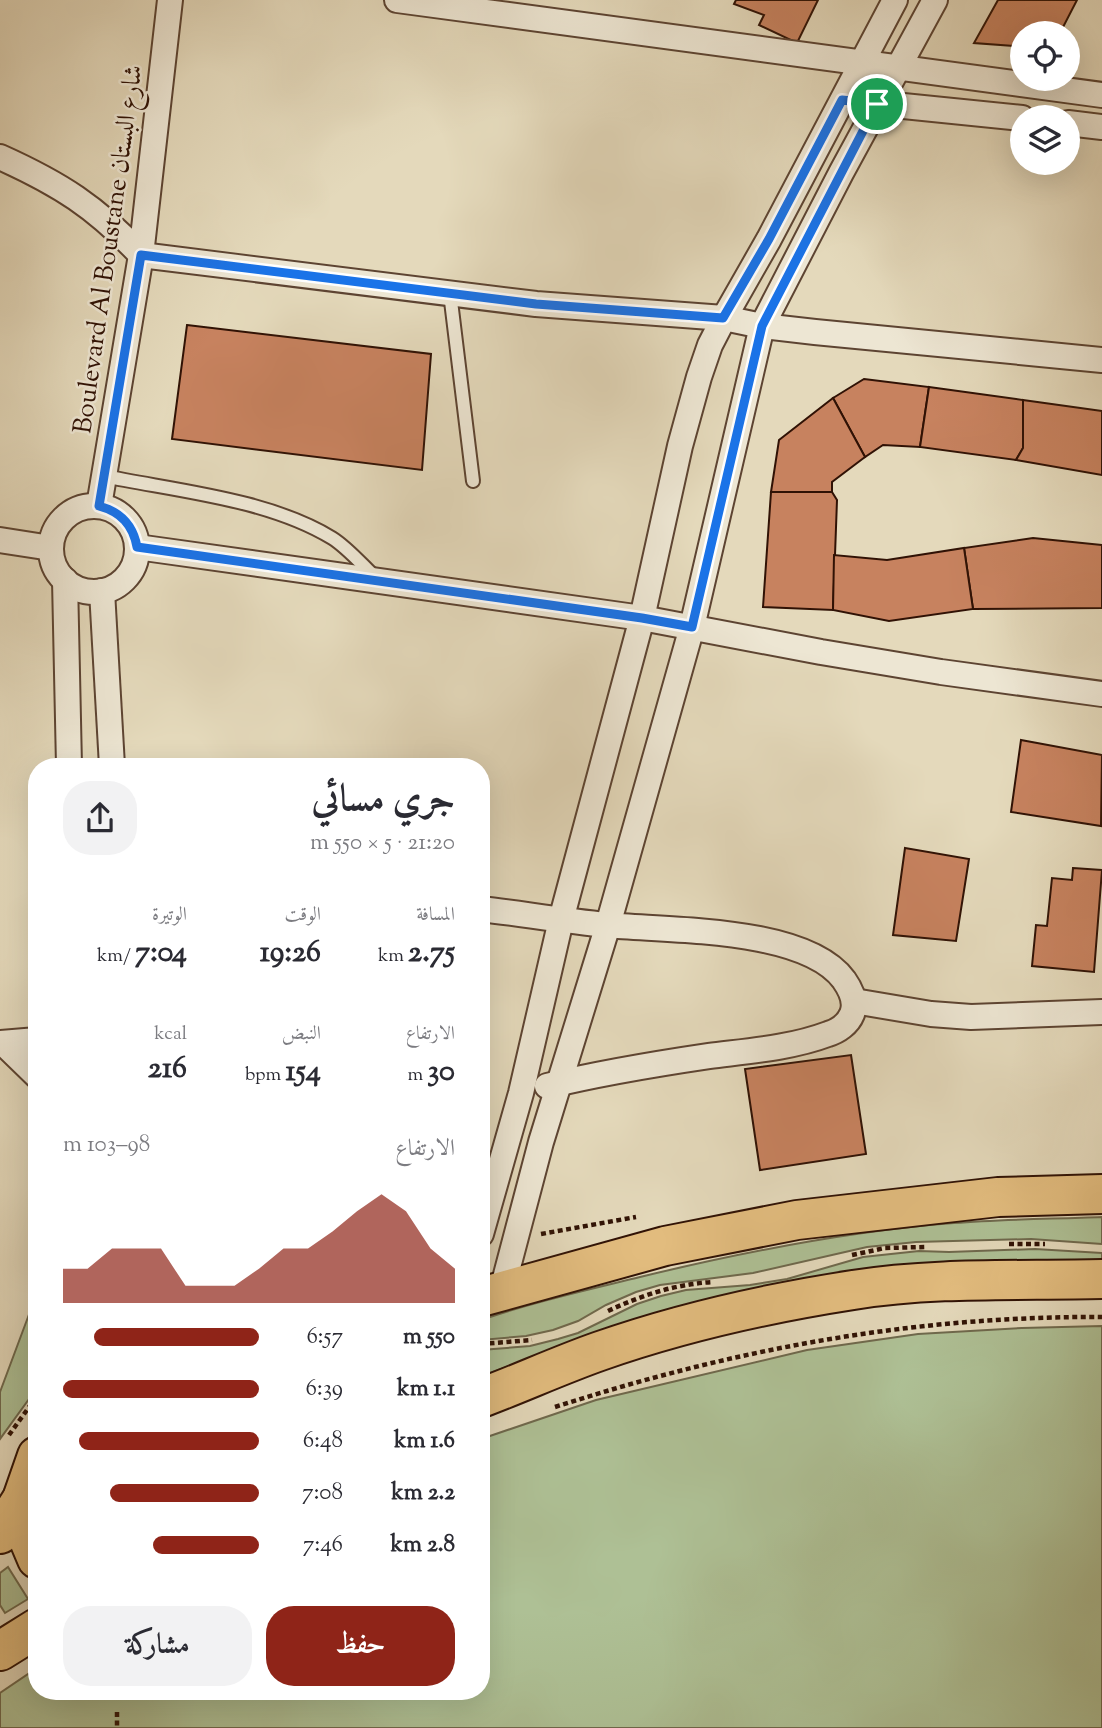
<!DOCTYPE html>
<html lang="ar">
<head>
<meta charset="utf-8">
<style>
  body { margin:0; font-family:"Sorts Mill Goudy",Amiri,serif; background:#f2f2f3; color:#2b2b33; direction:rtl; height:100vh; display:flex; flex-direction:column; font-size:26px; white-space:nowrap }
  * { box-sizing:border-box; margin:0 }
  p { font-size:23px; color:#7c7c81 }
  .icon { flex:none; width:38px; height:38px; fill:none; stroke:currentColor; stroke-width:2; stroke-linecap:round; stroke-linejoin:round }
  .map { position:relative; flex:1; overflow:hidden; direction:ltr }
  .side { position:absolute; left:28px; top:758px; width:462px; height:942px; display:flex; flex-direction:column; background:#fff; border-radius:28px; box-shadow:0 7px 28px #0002; direction:rtl }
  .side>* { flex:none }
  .controls { position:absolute; left:1010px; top:21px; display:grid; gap:14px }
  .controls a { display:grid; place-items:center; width:70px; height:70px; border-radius:50%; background:#fff; box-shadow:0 7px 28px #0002; font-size:35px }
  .pin { position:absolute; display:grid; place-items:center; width:60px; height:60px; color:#fff; margin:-30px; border:4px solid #fff; border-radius:50%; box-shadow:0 2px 7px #0007 }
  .round { display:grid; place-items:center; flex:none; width:74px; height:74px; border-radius:28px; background:#f2f2f3 }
  .head { display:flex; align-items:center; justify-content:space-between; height:119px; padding:0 35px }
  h1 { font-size:38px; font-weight:700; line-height:52px }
  .metrics { display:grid; grid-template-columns:repeat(3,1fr); gap:10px; height:119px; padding:7px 35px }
  .metrics div { display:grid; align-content:center }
  .metrics b { font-size:30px; font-weight:700 }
  .metrics small { font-size:19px; font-weight:400 }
  .metrics p { font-size:19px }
  .chart { height:196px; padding:14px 35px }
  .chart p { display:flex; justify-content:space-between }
  .chart svg { width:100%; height:126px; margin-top:7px; fill:#8f2418; opacity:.7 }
  .cta { display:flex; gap:14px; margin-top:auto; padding:14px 35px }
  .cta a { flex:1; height:80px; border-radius:28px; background:#8f2418; color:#fff; font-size:28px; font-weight:700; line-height:80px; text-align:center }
  .cta a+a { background:#f2f2f3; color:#2b2b33 }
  ul { padding:0 35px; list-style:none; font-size:23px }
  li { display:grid; grid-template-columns:112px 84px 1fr; align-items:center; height:52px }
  li i { height:18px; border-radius:9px; background:#8f2418 }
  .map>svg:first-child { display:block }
  .green { fill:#aec095; stroke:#6f694d; stroke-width:2 }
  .building { fill:#c7825f; stroke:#301205; stroke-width:2 }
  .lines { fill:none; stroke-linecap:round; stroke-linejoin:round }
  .lane-casing { stroke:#5d4432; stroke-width:16 }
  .street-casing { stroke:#5d4432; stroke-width:28 }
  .primary-casing { stroke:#301205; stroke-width:42 }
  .path { stroke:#301205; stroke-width:4.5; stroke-dasharray:5 3.5; stroke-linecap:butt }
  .lane { stroke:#ede6d3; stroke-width:12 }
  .street { stroke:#ede6d3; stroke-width:24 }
  .primary { stroke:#e2bc7e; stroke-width:38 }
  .route-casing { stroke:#fff; stroke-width:14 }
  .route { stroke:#1a73e8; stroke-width:9 }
  .labels { text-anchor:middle; stroke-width:5; stroke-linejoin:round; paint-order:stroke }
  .street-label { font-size:26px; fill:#301205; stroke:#ede6d3 }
</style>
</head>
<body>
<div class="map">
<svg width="1102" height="1728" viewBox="0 0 1102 1728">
  <rect width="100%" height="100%" fill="#e4d9bb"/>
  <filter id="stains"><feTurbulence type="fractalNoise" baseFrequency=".00286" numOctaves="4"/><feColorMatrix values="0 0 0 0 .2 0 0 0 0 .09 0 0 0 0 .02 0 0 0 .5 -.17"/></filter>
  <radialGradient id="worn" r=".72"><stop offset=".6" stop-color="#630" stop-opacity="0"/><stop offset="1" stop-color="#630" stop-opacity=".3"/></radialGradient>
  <!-- green -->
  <g class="green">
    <path d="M1102,1217V1244L1031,1239L916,1242L867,1247L753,1273L660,1285L636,1292L606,1305L578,1321L553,1330L526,1336L481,1340V1320C533,1302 587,1290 640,1277C743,1252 848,1231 954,1223C1003,1219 1053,1219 1102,1217Z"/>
    <path d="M1035,1249L1102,1253V1264L571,1344L481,1376V1350L530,1346L558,1339L578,1333L637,1304L661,1296L686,1290L750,1285L787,1279L863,1257L919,1251L949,1252Z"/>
    <path d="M37,1293V1388L0,1439V1392Z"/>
    <path d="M1102,1326V1728H0V1693L37,1668V1690H481V1439L596,1400L807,1350L918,1334L1022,1328Z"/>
    <path d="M8,1567L28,1599L5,1613L0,1605V1573Z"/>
  </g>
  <!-- building -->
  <g class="building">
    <path d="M736,0H818L797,43L759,25L764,15L734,4Z"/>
    <path d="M998,0H1077L1060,33H1022V50L1014,46L974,43Z"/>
    <path d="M187,325L431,354L422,470L172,439Z"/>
    <path d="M864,379L929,387L920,447L883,445L865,457L833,398Z"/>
    <path d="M929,387L1023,400V448L1016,460L920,447Z"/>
    <path d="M833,398L865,457L832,482V492H771L779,440Z"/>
    <path d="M1023,400L1102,411V475L1016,460L1023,448Z"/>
    <path d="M771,492H832L837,500L833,610L763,607Z"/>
    <path d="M1033,538L1102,545V608L973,609L964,548Z"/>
    <path d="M964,548L973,609L889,621L833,610L834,555L887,560Z"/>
    <path d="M1021,740L1102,755L1101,826L1011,812Z"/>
    <path d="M905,848L969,859L956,941L893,935Z"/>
    <path d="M1073,868L1102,870L1094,972L1032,966L1036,925L1047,926L1052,878L1072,880Z"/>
    <path d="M851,1055L866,1154L760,1170L745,1069Z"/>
  </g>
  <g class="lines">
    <!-- lane casing -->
    <g class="lane-casing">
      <g id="lane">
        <path d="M450,293L473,481"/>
        <path d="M104,476C177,491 268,499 332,538C348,548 362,565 376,578"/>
      </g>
    </g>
    <!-- street casing -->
    <g class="street-casing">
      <g id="street">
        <path d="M397,0L1102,95"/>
        <path d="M864,102L1022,118"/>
        <path d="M1068,123L1102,127"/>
        <path d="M0,157C60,184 96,207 141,255L536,304L724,318L762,326L815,332L1102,360"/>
        <path d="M99,506L141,255L170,0"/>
        <circle cx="94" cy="549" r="43"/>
        <path d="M0,540L51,548"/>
        <path d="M137,547L642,618L821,652L941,672L1102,694"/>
        <path d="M65,580L69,766"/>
        <path d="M102,591L112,766"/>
        <path d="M481,909C523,914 565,921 607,925C669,931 805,927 844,980C851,990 857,1002 852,1014C848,1024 838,1031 828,1034C791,1048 748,1051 709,1056C655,1064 600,1073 547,1086"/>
        <path d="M854,1001L931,1014L971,1017L1102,1012"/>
        <path d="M0,1043L37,1040"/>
        <path d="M3,1043L37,1076"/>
        <path d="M481,1234L521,1093L561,920L642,618L680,446L699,377L710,345L724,318L769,239L895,0"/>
        <path d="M502,1290L541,1142L608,925L692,627L762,326L841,173L935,0"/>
      </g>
    </g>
    <!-- primary casing -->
    <g class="primary-casing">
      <g id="primary">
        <path d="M481,1297L665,1246L797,1220L998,1197L1102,1194"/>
        <path d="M481,1398C521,1383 560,1365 600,1351C680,1323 769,1303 853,1290C934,1277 1019,1281 1102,1279"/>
        <path d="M22,1499L26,1533L37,1559"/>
        <path d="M0,1534L22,1499L37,1456"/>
        <path d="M0,1651L37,1628"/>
      </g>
    </g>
    <!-- path -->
    <g class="path">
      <path d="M541,1234L636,1217"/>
      <path d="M1009,1244H1045"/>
      <path d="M852,1255L885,1248L926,1247"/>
      <path d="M608,1311C642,1295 676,1284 713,1282"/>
      <path d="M481,1344L532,1340"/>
      <path d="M555,1407C735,1349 913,1316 1102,1317"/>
      <path d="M9,1435L37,1396"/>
      <path d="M117,1712V1728"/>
    </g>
    <!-- lane -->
    <use href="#lane" class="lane"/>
    <!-- street -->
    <use href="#street" class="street"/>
    <!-- primary -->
    <use href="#primary" class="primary"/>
  </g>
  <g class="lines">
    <!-- route casing -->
    <g class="route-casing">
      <path id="route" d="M842,100L877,104L762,326L692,627L642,618L137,547C133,525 121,512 99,506L141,255L536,304L723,318L769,239Z"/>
    </g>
    <!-- route -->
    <use href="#route" class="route"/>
  </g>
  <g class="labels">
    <!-- street labels -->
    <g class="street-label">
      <text transform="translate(107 249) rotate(-82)" y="9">Boulevard Al Boustane شارع البستان</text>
    </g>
  </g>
  <rect width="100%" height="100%" filter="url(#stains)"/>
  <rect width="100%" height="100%" fill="url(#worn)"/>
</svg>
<div class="controls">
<a><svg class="icon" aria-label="locate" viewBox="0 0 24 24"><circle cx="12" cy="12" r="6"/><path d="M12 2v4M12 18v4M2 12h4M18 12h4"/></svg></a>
<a><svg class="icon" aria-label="layers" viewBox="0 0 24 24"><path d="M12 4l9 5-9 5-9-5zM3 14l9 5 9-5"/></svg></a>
</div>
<div class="pin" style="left:877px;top:104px;background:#1e9e55"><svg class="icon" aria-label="arrive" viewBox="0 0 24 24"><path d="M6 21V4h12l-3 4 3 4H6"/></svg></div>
<section class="side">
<div class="head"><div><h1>جري مسائي</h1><p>21:20 · 5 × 550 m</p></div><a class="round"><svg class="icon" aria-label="share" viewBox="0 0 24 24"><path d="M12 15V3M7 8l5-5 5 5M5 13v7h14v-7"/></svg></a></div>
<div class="metrics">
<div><p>المسافة</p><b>2.75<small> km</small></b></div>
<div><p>الوقت</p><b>19:26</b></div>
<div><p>الوتيرة</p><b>7:04<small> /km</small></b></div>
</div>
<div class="metrics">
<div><p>الارتفاع</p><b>30<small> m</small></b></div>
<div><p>النبض</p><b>154<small> bpm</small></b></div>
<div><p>kcal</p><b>216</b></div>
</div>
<div class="chart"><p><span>الارتفاع</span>98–103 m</p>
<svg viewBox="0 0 160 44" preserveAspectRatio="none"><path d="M0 44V32L10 32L20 25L30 25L40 25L50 38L60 38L70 38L80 32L90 25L100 25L110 19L120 12L130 6L140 12L150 25L160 32V44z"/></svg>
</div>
<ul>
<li><b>550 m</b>6:57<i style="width:84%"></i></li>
<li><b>1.1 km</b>6:39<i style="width:100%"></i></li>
<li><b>1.6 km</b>6:48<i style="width:92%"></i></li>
<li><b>2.2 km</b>7:08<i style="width:76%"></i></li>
<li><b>2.8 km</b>7:46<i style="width:54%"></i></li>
</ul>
<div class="cta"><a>حفظ</a><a>مشاركة</a></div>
</section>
</div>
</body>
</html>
